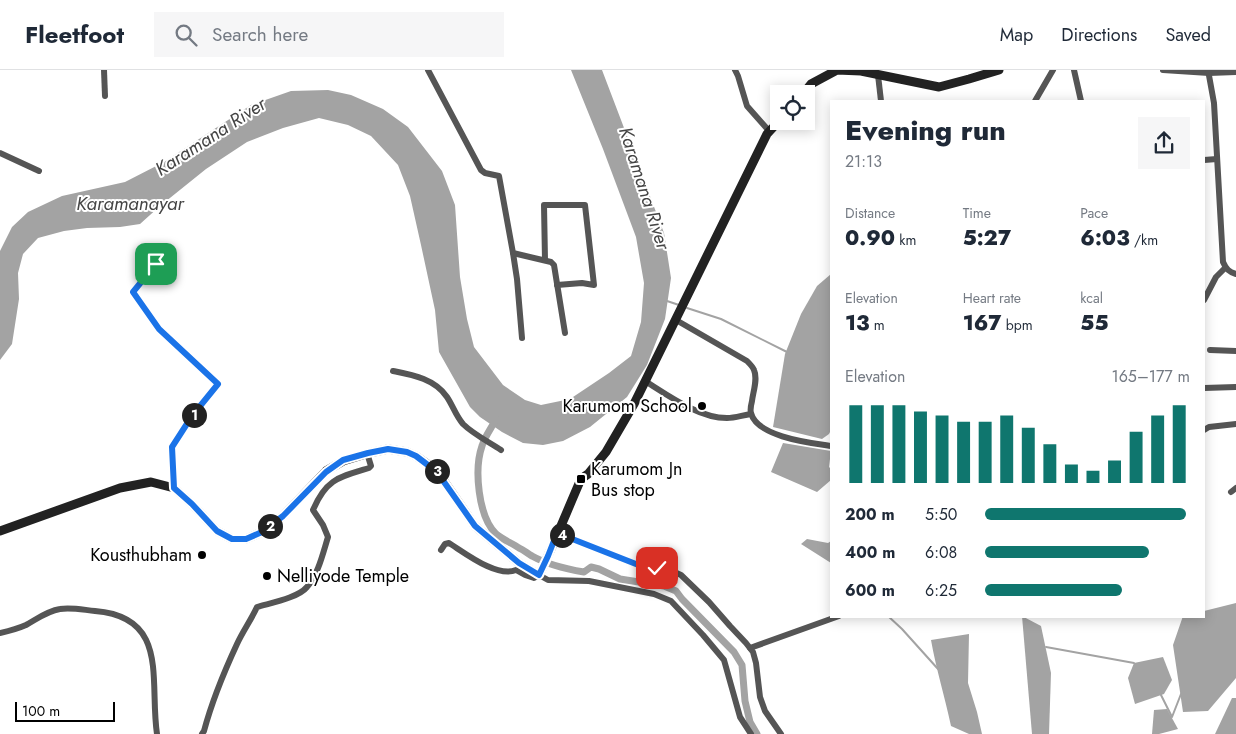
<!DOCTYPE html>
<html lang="en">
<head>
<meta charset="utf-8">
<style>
  body { margin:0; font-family:Jost,sans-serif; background:#f6f6f7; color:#1f2937; height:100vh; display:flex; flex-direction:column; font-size:19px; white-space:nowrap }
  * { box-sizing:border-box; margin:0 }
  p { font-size:16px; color:#747a83 }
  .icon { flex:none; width:28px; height:28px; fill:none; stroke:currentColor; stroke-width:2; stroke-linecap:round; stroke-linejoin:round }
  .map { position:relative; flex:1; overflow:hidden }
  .sheet { position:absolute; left:830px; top:30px; width:375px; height:518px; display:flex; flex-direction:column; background:#fff; border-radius:0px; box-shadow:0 2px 12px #0003 }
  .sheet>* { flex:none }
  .buttons { position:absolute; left:770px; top:15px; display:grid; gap:10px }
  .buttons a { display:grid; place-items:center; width:45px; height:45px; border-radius:0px; background:#fff; box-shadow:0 2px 12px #0003; font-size:25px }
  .scale { position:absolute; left:15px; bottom:12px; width:100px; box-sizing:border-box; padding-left:5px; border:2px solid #000; border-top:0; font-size:14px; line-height:18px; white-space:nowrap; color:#000; -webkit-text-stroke:4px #fff; paint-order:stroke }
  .pin { position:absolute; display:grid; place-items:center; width:42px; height:42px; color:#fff; margin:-21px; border-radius:10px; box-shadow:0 2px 8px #0006 }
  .km { position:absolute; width:25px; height:25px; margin:-12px; border-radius:50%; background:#222; color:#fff; font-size:14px; line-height:25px; text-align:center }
  .round { display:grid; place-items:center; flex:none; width:52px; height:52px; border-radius:0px; background:#f6f6f7 }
  .summary { display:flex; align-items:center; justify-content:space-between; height:85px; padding:0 15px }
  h1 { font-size:28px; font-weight:800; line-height:38px }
  .metrics { display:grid; grid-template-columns:repeat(3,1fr); gap:8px; height:85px; padding:5px 15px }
  .metrics div { display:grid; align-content:center }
  .metrics b { font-size:21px; font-weight:800 }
  .metrics small { font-size:14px; font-weight:400 }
  .metrics p { font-size:14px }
  .chart { height:140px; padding:10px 15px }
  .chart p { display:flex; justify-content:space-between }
  .chart svg { width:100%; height:90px; margin-top:5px; stroke:#0f766e; stroke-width:6 }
  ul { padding:0 15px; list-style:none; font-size:16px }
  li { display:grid; grid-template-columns:80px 60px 1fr; align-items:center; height:38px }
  li i { height:12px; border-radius:6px; background:#0f766e }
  header { display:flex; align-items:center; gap:30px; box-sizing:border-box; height:70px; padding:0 25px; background:#fff; border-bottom:1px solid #e0e1e3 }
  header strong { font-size:24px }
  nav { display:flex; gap:28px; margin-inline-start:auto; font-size:18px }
  .search { width:350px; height:45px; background:#f6f6f7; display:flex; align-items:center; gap:12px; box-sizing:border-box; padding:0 18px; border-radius:0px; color:#747a83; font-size:19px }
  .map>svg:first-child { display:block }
  .water { fill:#a3a3a3 }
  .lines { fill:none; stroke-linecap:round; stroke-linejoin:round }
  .stream { stroke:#a3a3a3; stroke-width:2 }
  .canal { stroke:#a3a3a3; stroke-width:7 }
  .street { stroke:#555; stroke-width:6 }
  .secondary { stroke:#222; stroke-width:9 }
  .route-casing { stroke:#fff; stroke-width:10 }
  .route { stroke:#1a73e8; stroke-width:6 }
  .poi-dot { fill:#000; stroke:#fff; stroke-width:2 }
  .labels { text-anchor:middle; stroke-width:4; stroke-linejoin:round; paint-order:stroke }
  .poi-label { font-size:18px; fill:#000; stroke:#fff; text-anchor:end }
  .water-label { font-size:19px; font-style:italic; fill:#444; stroke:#fff }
</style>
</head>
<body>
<header>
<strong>Fleetfoot</strong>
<div class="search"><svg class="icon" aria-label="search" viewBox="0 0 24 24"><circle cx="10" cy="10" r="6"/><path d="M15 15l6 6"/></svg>Search here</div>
<nav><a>Map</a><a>Directions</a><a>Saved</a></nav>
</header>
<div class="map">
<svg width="1236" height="664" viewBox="0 0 1236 664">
  <rect width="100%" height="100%" fill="#fff"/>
  <!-- water -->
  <g class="water">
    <path d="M571,0H602L664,163L671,208L665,249L647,295L627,327L590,357L563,371L543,375L523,373L502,362L480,347L470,337L439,282L435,240L421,175L410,126L398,95L371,66L348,55L319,48L283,58L247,72L206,99L160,136L140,154L120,157L87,158L64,161L38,168L23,184L18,203L19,229L12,274L0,290V181L12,157L28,142L62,126L125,112L164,92L251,35L291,21L328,20L351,25L383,39L408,57L442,101L455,135L460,207L467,249L474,277L503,315L525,330L541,335L570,329L609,303L631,286L641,252L644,213L636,167L603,79Z"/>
    <path d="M831,204V360L829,364L822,369L773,357L785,284L801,244L817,216Z"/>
    <path d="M783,373L831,381L829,397L831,399V410L817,422L771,402Z"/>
    <path d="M807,469L828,473L831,471V493L801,474Z"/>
    <path d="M1236,533V608L1208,641L1183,642L1173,575L1183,546H1204V541Z"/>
    <path d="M1022,546L1041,556L1051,603L1049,664H1032Z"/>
    <path d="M969,564L968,613L977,642L982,664H969L951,656C945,627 936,599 931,570Z"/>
    <path d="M1163,587L1172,610L1164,624L1135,634L1128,608L1134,593Z"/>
    <path d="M1232,628H1236V664H1215Z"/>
    <path d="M1167,639L1178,659L1159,664H1152L1154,640Z"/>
  </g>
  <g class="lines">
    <!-- stream -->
    <g class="stream">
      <path d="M667,231L679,235"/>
      <path d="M687,238L721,249L787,282"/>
      <path d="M888,546L902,559L938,599"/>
      <path d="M1046,577L1134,593"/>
      <path d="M1160,623L1172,647L1181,624"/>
    </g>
    <!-- canal -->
    <path class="canal" d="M496,349C492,357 485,366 482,376C474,399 478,446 496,464C503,470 512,473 519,478C524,480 528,484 532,486C548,495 566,499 584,502L591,497L599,499L620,509L664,516L676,521L682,529L734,582L742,595L745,631L750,652L757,664"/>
    <!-- street -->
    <g class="street">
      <path d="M104,0L105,26"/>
      <path d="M428,0L481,100L485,103L499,106L513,183L551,192L554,195L565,263"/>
      <path d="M735,0L738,6L747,36L770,62"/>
      <path d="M1074,0L1081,31"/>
      <path d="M1163,0L1209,3L1236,2"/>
      <path d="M1208,0L1214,33L1223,192C1226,199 1229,202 1236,204"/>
      <path d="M878,5L881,31"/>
      <path d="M1035,31L1053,0"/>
      <path d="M0,83L39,101"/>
      <path d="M1204,90L1217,89"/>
      <path d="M513,183L517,209L522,268"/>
      <path d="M545,190L544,135H585L594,215L582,213L557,215"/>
      <path d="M156,195L133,222L159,259L218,315L192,346L172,377L174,418"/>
      <path d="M1204,230L1216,207L1225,198"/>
      <path d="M676,250L747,291C750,294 753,297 754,300C758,309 753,322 752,331C751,335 750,340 751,343C757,367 811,373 831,376"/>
      <path d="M1210,280L1236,281"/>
      <path d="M393,301C413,305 435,309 447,327C453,336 456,346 463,354C473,364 489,372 501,380"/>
      <path d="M645,311C669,326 699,348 727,348C735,348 743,345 751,344"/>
      <path d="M1204,318L1236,317"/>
      <path d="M1204,360L1209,357L1236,354"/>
      <path d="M1231,422L1236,418"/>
      <path d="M557,463L641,497L670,500L681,505L709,532L730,556L746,573L753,582L756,593L760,627L765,641L781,664"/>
      <path d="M441,480L445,474L449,473C465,483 497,508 516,500L525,505L534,508L539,505L548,510L589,511L654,524L671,531L703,565L724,590L740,647L751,664"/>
      <path d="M0,563C9,561 17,559 26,555C37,549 47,541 60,539C71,537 84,540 95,541C170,547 149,611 157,664"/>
      <path d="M750,578L839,546"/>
      <path d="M202,664L204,661C212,631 224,602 237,574C243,561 251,550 257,537C270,533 298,528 307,517C318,505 323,483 328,467L323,455L313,440C326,409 339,407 369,398L371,396L367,383"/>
    </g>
    <!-- secondary -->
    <g class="secondary">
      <path d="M803,24L811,14L837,0L861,1L939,17L969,9L999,0"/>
      <path d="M0,461L120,418L151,412L174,418L192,434L217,461L232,469H246L262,462L283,446L326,401L343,391L369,383L388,379L407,382L416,386L437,401L475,456L519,493L539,505C554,474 567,441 581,409L588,404L606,382L634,334L767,64L779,51"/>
    </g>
  </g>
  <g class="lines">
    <!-- route casing -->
    <g class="route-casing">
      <path id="route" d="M156,194L133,222L159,259L218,314L192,346L172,377L174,418L192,434L217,461L232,469H246L262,462L283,446L326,402L343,390L368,383L388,379L407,382L416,386L437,402L475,456L519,493L539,505L548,486L557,463L641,496L657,498"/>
    </g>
    <!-- route -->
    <use href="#route" class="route"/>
  </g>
  <!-- markers -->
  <g class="poi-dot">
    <circle cx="702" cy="336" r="5"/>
    <rect x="576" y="404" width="10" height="10" rx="2.5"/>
    <circle cx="202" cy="485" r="5"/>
    <circle cx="267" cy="506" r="5"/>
  </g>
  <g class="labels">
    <!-- poi labels -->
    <g class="poi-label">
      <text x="692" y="342">Karumom School</text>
      <text x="591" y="405" text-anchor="start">Karumom Jn<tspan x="591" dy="21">Bus stop</tspan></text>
      <text x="192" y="491">Kousthubham</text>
      <text x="277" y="512" text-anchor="start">Nelliyode Temple</text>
    </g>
    <!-- water labels -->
    <g class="water-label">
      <text transform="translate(210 66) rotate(-33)" y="7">Karamana River</text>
      <text transform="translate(645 118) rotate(72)" y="7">Karamana River</text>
      <text x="130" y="140">Karamanayar</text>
    </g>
  </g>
</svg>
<div class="buttons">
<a><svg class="icon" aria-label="locate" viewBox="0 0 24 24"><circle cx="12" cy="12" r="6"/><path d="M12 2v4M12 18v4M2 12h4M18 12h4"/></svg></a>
</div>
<div class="scale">100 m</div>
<div class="pin" style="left:156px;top:194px;background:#1e9e55"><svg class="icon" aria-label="arrive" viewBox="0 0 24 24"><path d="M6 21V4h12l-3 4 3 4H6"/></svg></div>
<div class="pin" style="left:657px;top:498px;background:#d93025"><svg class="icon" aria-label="check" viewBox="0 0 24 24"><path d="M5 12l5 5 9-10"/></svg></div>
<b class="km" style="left:194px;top:345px">1</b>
<b class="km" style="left:270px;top:456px">2</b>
<b class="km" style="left:437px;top:401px">3</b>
<b class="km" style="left:562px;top:465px">4</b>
<section class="sheet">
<div class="summary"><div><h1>Evening run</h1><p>21:13</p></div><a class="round"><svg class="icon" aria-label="share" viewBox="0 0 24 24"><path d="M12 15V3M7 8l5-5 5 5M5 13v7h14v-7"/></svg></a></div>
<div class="metrics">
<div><p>Distance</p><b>0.90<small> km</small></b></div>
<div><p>Time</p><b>5:27</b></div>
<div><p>Pace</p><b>6:03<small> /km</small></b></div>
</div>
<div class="metrics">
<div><p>Elevation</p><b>13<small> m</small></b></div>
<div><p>Heart rate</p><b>167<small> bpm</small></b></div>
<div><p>kcal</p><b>55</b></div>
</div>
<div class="chart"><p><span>Elevation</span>165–177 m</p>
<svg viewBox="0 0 160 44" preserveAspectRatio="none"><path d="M5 44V6M15 44V6M25 44V6M35 44V9M45 44V11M55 44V14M65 44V14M75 44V11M85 44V17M95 44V25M105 44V35M115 44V38M125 44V33M135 44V19M145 44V11M155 44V6"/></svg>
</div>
<ul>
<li><b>200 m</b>5:50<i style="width:98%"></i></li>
<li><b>400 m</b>6:08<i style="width:80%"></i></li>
<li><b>600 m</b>6:25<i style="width:67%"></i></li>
</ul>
</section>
</div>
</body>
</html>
